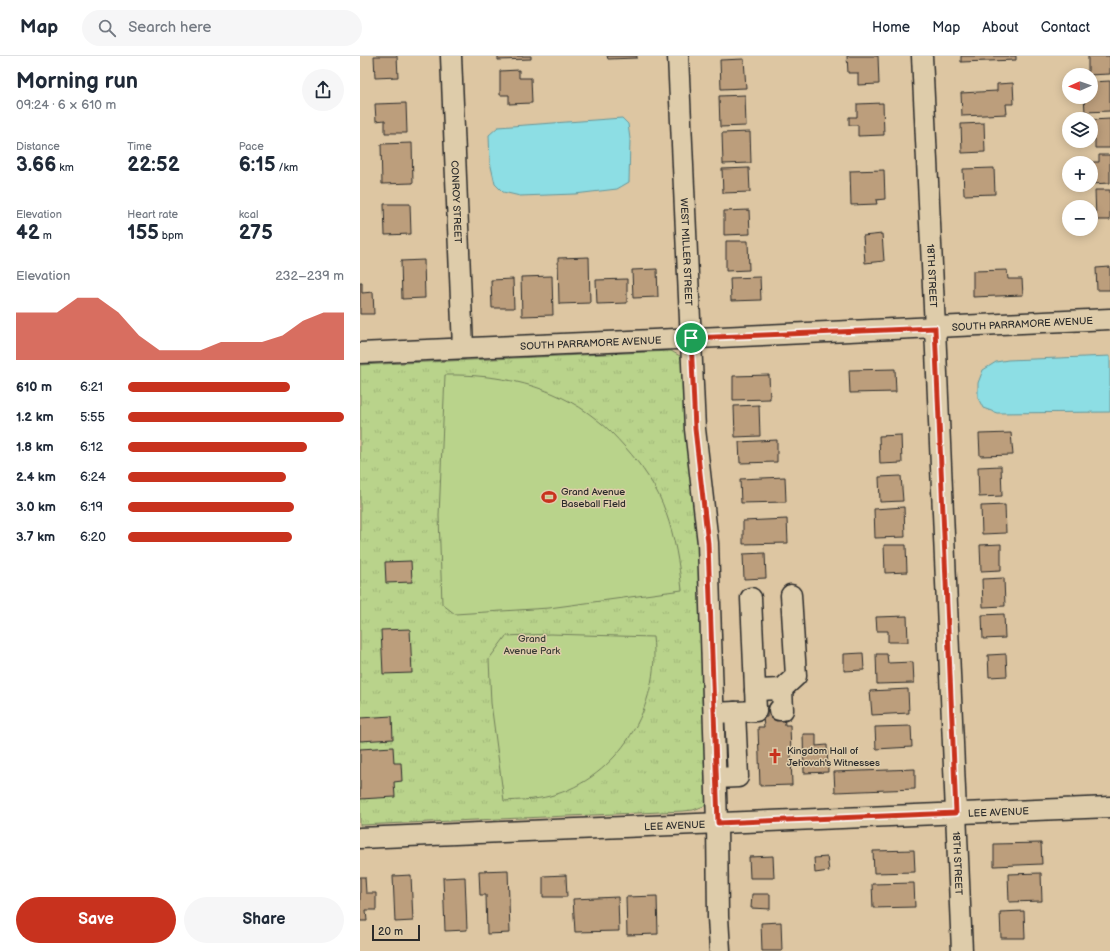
<!DOCTYPE html>
<html lang="en">
<head>
<meta charset="utf-8">
<style>
  body { margin:0; font-family:"Balsamiq Sans",sans-serif; background:#f6f6f7; color:#1f2937; height:100vh; display:flex; flex-direction:column; font-size:15px; white-space:nowrap }
  * { box-sizing:border-box; margin:0 }
  p { font-size:13px; color:#747a83 }
  .icon { flex:none; width:22px; height:22px; fill:none; stroke:currentColor; stroke-width:2; stroke-linecap:round; stroke-linejoin:round }
  .map { position:relative; flex:1; overflow:hidden }
  .details { display:flex; flex-direction:column; background:#fff; width:360px }
  .details>* { flex:none }
  .needle { width:26px; rotate:268deg }
  .buttons { position:absolute; left:702px; top:12px; display:grid; gap:8px }
  .buttons a { display:grid; place-items:center; width:36px; height:36px; border-radius:50%; background:#fff; box-shadow:0 2px 10px #0003; font-size:20px }
  .scale { position:absolute; left:12px; bottom:10px; width:48px; box-sizing:border-box; padding-left:4px; border:2px solid #2b2b2b; border-top:0; font-size:11px; line-height:14px; white-space:nowrap; color:#2b2b2b; -webkit-text-stroke:3px #deccaa; paint-order:stroke }
  .pin { position:absolute; display:grid; place-items:center; width:34px; height:34px; color:#fff; margin:-17px; border:2px solid #fff; border-radius:50%; box-shadow:0 1px 4px #0007 }
  .round { display:grid; place-items:center; flex:none; width:42px; height:42px; border-radius:21px; background:#f6f6f7 }
  .headline { display:flex; align-items:center; justify-content:space-between; height:68px; padding:0 16px }
  h1 { font-size:22px; font-weight:800; line-height:30px }
  .metrics { display:grid; grid-template-columns:repeat(3,1fr); gap:6px; height:68px; padding:4px 16px }
  .metrics div { display:grid; align-content:center }
  .metrics b { font-size:20px; font-weight:800 }
  .metrics small { font-size:11px; font-weight:400 }
  .metrics p { font-size:11px }
  .chart { height:112px; padding:8px 16px }
  .chart p { display:flex; justify-content:space-between }
  .chart svg { width:100%; height:72px; margin-top:4px; fill:#c8321e; opacity:.7 }
  .cta { display:flex; gap:8px; margin-top:auto; padding:8px 16px }
  .cta a { flex:1; height:46px; border-radius:24px; background:#c8321e; color:#fff; font-size:16px; font-weight:800; line-height:46px; text-align:center }
  .cta a+a { background:#f6f6f7; color:#1f2937 }
  ul { padding:0 16px; list-style:none; font-size:13px }
  li { display:grid; grid-template-columns:64px 48px 1fr; align-items:center; height:30px }
  li i { height:10px; border-radius:5px; background:#c8321e }
  header { display:flex; align-items:center; gap:24px; box-sizing:border-box; height:56px; padding:0 20px; background:#fff; border-bottom:1px solid #e0e1e3 }
  header strong { font-size:19px }
  nav { display:flex; gap:22px; margin-inline-start:auto; font-size:14px }
  .search { width:280px; height:36px; background:#f6f6f7; display:flex; align-items:center; gap:10px; box-sizing:border-box; padding:0 14px; border-radius:22px; color:#747a83; font-size:15px }
  main { display:flex; flex:1; min-height:0 }
  .map>svg:first-child { display:block }
  .grass { fill:url(#grass-tufts); stroke:#727f5b }
  .garden { fill:#b9d38b; stroke:#727f5b }
  .water { fill:#8ddee4; stroke:#66969a }
  .building { fill:#bc9e7c; stroke:#2b2b2b }
  .lines { fill:none; stroke-linecap:round; stroke-linejoin:round }
  .minor-casing { stroke:#2b2b2b; stroke-width:23 }
  .minor { stroke:#deccaa; stroke-width:20 }
  .route-casing { stroke:#fff; stroke-width:8 }
  .route { stroke:#c8321e; stroke-width:5 }
  .labels { text-anchor:middle; stroke-width:3; stroke-linejoin:round; paint-order:stroke }
  .street-label { font-size:10px; fill:#2b2b2b; stroke:#deccaa }
  .poi-label { font-size:10px; fill:#2b2b2b; stroke:#deccaa; text-anchor:start }
  .park-label { font-size:10px; fill:#393c35; stroke:#deccaa }
</style>
</head>
<body>
<header>
<strong>Map</strong>
<div class="search"><svg class="icon" aria-label="search" viewBox="0 0 24 24"><circle cx="10" cy="10" r="6"/><path d="M15 15l6 6"/></svg>Search here</div>
<nav><a>Home</a><a>Map</a><a>About</a><a>Contact</a></nav>
</header>
<main>
<section class="details">
<div class="headline"><div><h1>Morning run</h1><p>09:24 · 6 × 610 m</p></div><a class="round"><svg class="icon" aria-label="share" viewBox="0 0 24 24"><path d="M12 15V3M7 8l5-5 5 5M5 13v7h14v-7"/></svg></a></div>
<div class="metrics">
<div><p>Distance</p><b>3.66<small> km</small></b></div>
<div><p>Time</p><b>22:52</b></div>
<div><p>Pace</p><b>6:15<small> /km</small></b></div>
</div>
<div class="metrics">
<div><p>Elevation</p><b>42<small> m</small></b></div>
<div><p>Heart rate</p><b>155<small> bpm</small></b></div>
<div><p>kcal</p><b>275</b></div>
</div>
<div class="chart"><p><span>Elevation</span>232–239 m</p>
<svg viewBox="0 0 160 44" preserveAspectRatio="none"><path d="M0 44V15L10 15L20 15L30 6L40 6L50 15L60 29L70 38L80 38L90 38L100 33L110 33L120 33L130 29L140 20L150 15L160 15V44z"/></svg>
</div>
<ul>
<li><b>610 m</b>6:21<i style="width:75%"></i></li>
<li><b>1.2 km</b>5:55<i style="width:100%"></i></li>
<li><b>1.8 km</b>6:12<i style="width:83%"></i></li>
<li><b>2.4 km</b>6:24<i style="width:73%"></i></li>
<li><b>3.0 km</b>6:19<i style="width:77%"></i></li>
<li><b>3.7 km</b>6:20<i style="width:76%"></i></li>
</ul>
<div class="cta"><a>Save</a><a>Share</a></div>
</section>
<div class="map">
<svg width="750" height="895" viewBox="0 0 750 895">
  <defs>
    <pattern id="grass-tufts" width="24" height="20" patternUnits="userSpaceOnUse"><rect width="24" height="20" fill="#b9d38b"/><path d="M3 7l-1-3M5 7V3M7 7l1-3M15 17l-1-3M17 17v-4M19 17l1-3" fill="none" stroke="#9fb578"/></pattern>
  </defs>
  <rect width="100%" height="100%" fill="#ddc6a2"/>
  <filter id="ink" filterUnits="userSpaceOnUse"><feTurbulence type="fractalNoise" baseFrequency=".025" numOctaves="2"/><feDisplacementMap in="SourceGraphic" scale="8" xChannelSelector="R" yChannelSelector="G"/><feConvolveMatrix kernelMatrix="1 2 1 2 8 2 1 2 1" color-interpolation-filters="sRGB"/></filter>
  <g filter="url(#ink)">
    <!-- grass -->
    <path class="grass" d="M311,295L320,300L324,313L339,486L347,749L333,754L324,755L0,769V309Z"/>
    <!-- garden -->
    <g class="garden">
      <path d="M85,319C138,318 194,329 236,363C247,371 256,381 265,391C282,410 298,432 306,457C315,482 319,508 322,534L189,552L95,558L82,548L79,460Z"/>
      <path d="M190,578L293,581C301,650 259,722 190,740C175,744 159,744 144,745L131,647L129,603L146,580Z"/>
    </g>
    <!-- water -->
    <g class="water">
      <path d="M262,62L268,68L270,83L269,126L257,133L215,138L160,140L143,136L135,128L130,106L129,79L138,71Z"/>
      <path d="M750,300V356L637,357L623,352L618,342V327L623,314L636,306L648,304Z"/>
    </g>
    <!-- building -->
    <g class="building">
      <path d="M14,0H37L38,21L15,22Z"/>
      <path d="M138,0H171V3L138,4Z"/>
      <path d="M247,0H277V2L248,3Z"/>
      <path d="M487,0H518L519,28L498,29V17H488Z"/>
      <path d="M601,0H656V4L601,6Z"/>
      <path d="M728,0H750V18L728,19Z"/>
      <path d="M384,3L386,32L361,33L360,4Z"/>
      <path d="M159,14V22H171L172,47L149,48V39H140V15Z"/>
      <path d="M750,25V55L725,56L724,41H731V26Z"/>
      <path d="M653,27L654,48H646L647,58L602,60L601,37L637,35V28Z"/>
      <path d="M385,39L386,70L360,71L359,40Z"/>
      <path d="M46,47L47,77H25V64L16,65L15,48Z"/>
      <path d="M523,47L524,79L498,80V69H489V61H497V48Z"/>
      <path d="M750,63V92H735V83L731,84V64Z"/>
      <path d="M624,67L625,96L602,97L601,68Z"/>
      <path d="M390,76L391,107L363,108L362,77Z"/>
      <path d="M52,87L53,127L22,128L21,88Z"/>
      <path d="M739,99H750V127L731,128V107L728,106H739Z"/>
      <path d="M389,112L390,136L363,137L362,113Z"/>
      <path d="M634,112L635,138L604,139L603,113Z"/>
      <path d="M524,114L525,143L516,144L517,148L491,149L490,115Z"/>
      <path d="M735,134H750V164H736Z"/>
      <path d="M24,148H50L51,178L25,179Z"/>
      <path d="M389,154L390,178L364,179V155Z"/>
      <path d="M522,178L524,205L505,207L503,180Z"/>
      <path d="M366,185H388L389,214L366,215Z"/>
      <path d="M229,201L230,247L199,248L198,202Z"/>
      <path d="M64,204L65,242L42,243L41,205Z"/>
      <path d="M750,211V234H737L736,212Z"/>
      <path d="M297,213L298,241L273,242L272,214Z"/>
      <path d="M647,214L648,223H662L663,239L613,241V215Z"/>
      <path d="M192,220L193,259L162,260L161,221Z"/>
      <path d="M400,221L401,244L371,245L370,222Z"/>
      <path d="M153,223L154,252H132L131,224Z"/>
      <path d="M267,223V247L237,248L236,224Z"/>
      <path d="M0,226H2V237L13,236L14,258H0Z"/>
      <path d="M535,313L536,336L490,337L489,314Z"/>
      <path d="M409,319L410,343L373,344V320Z"/>
      <path d="M399,349L400,380L375,381L374,350Z"/>
      <path d="M651,377L653,399L620,400L619,378Z"/>
      <path d="M541,379L542,407L520,408L519,380Z"/>
      <path d="M417,384V406L380,407L379,386Z"/>
      <path d="M641,410L642,440L619,441L618,411Z"/>
      <path d="M541,420L543,445L520,446L519,421Z"/>
      <path d="M425,421L426,446L381,447L380,423Z"/>
      <path d="M645,449L646,477L622,478L621,450Z"/>
      <path d="M544,451L545,481L515,482L514,453Z"/>
      <path d="M427,463L428,487L383,488V465Z"/>
      <path d="M641,488V514L621,515L620,489Z"/>
      <path d="M524,489H546L547,516L525,517Z"/>
      <path d="M405,497L406,522L384,523L383,498Z"/>
      <path d="M51,505L52,526L26,527L25,506Z"/>
      <path d="M644,522L645,550L623,551L622,523Z"/>
      <path d="M644,558L645,582L623,583L622,559Z"/>
      <path d="M547,560L548,586H528V575H517L516,561Z"/>
      <path d="M50,573L52,617L23,618L21,574Z"/>
      <path d="M503,597L504,614L484,615V598Z"/>
      <path d="M516,598H527L528,607L553,606L554,627L517,628Z"/>
      <path d="M646,598L647,620L629,621L628,599Z"/>
      <path d="M548,633L549,657L512,659L510,635Z"/>
      <path d="M407,650H419L424,660L425,669H430L432,729L400,730L398,671H404L403,661H407Z"/>
      <path d="M32,660L33,683L0,685V662Z"/>
      <path d="M551,670L552,691L516,693L515,671Z"/>
      <path d="M443,678H456V690L467,689L468,716L444,717Z"/>
      <path d="M33,691L34,707H41L42,725L34,726L35,741L0,743V693Z"/>
      <path d="M555,713V733L475,736L474,716Z"/>
      <path d="M681,787L682,808L634,810V788Z"/>
      <path d="M554,794L555,816L514,817L513,795Z"/>
      <path d="M413,800L414,822H390L389,801Z"/>
      <path d="M467,801L469,815L455,817L454,802Z"/>
      <path d="M148,814L150,877L127,878L126,839H120L119,815Z"/>
      <path d="M681,817L682,845L649,846L648,818Z"/>
      <path d="M51,819L53,865L35,866L33,820Z"/>
      <path d="M206,819L207,841H183V820Z"/>
      <path d="M0,821H5L6,837H16V854H6L7,865H0Z"/>
      <path d="M105,821L107,874L85,875L83,822Z"/>
      <path d="M554,827L555,851L513,852L512,828Z"/>
      <path d="M392,838H410V853L391,852Z"/>
      <path d="M297,840L298,878L267,879L266,841Z"/>
      <path d="M258,841L259,875L215,876L213,843Z"/>
      <path d="M664,855L665,882H641L640,856Z"/>
      <path d="M421,866L422,895H402L401,867Z"/>
    </g>
    <g class="lines">
      <!-- minor casing -->
      <g class="minor-casing">
        <g id="minor">
          <path id="s1" d="M91,0L103,292"/>
          <path id="s2" d="M318,0L335,373L348,487L357,767L358,861L360,895"/>
          <path id="s3" d="M562,0L575,272L602,895"/>
          <path id="s4" d="M0,297C250,285 500,276 750,263"/>
          <path d="M395,634L422,633L436,620L431,539"/>
          <path d="M419,654H423L422,633"/>
          <path d="M354,657L396,655L391,542"/>
          <path d="M356,722L378,721L375,656"/>
          <path id="s5" d="M0,782L750,751"/>
        </g>
      </g>
      <!-- minor -->
      <use href="#minor" class="minor"/>
    </g>
  </g>
  <g class="lines" filter="url(#ink)">
    <!-- route casing -->
    <g class="route-casing">
      <path id="route" d="M575,272L596,757L358,767L348,487L335,373L331,282Z"/>
    </g>
    <!-- route -->
    <use href="#route" class="route"/>
  </g>
  <!-- icons -->
  <defs>
    <g id="stadium-bare" transform="scale(1.2)"><path d="M0-5a6.5 5 0 1 0 0 10a6.5 5 0 1 0 0-10ZM-3.5-1.8h7v3.6h-7Z" fill="#c8321e" stroke="#deccaa" stroke-width="2.5" paint-order="stroke"/></g>
    <g id="church-bare" transform="scale(1.2)"><path d="M-1.2-6h2.4v3.5h3.3v2.4h-3.3V6h-2.4V-.1h-3.3v-2.4h3.3Z" fill="#c8321e" stroke="#deccaa" stroke-width="2.5" paint-order="stroke"/></g>
  </defs>
  <g fill-rule="evenodd">
    <use href="#stadium-bare" x="189" y="441"/>
    <use href="#church-bare" x="415" y="700"/>
  </g>
  <g class="labels">
    <!-- street labels -->
    <g class="street-label">
      <text dy="4" stroke="none"><textPath href="#s1" startOffset="146">CONROY STREET</textPath></text>
      <text dy="4" stroke="none"><textPath href="#s2" startOffset="196">WEST MILLER STREET</textPath></text>
      <text dy="4" stroke="none"><textPath href="#s3" startOffset="220">18TH STREET</textPath></text>
      <text dy="4" stroke="none"><textPath href="#s4" startOffset="663">SOUTH PARRAMORE AVENUE</textPath></text>
      <text dy="4" stroke="none"><textPath href="#s4" startOffset="231">SOUTH PARRAMORE AVENUE</textPath></text>
      <text dy="4" stroke="none"><textPath href="#s5" startOffset="639">LEE AVENUE</textPath></text>
      <text dy="4" stroke="none"><textPath href="#s5" startOffset="315">LEE AVENUE</textPath></text>
      <text dy="4" stroke="none"><textPath href="#s3" startOffset="808">18TH STREET</textPath></text>
    </g>
    <!-- poi labels -->
    <g class="poi-label">
      <text x="201" y="439">Grand Avenue<tspan x="201" dy="12">Baseball FIeld</tspan></text>
      <text x="427" y="698">Kingdom Hall of<tspan x="427" dy="12">Jehovah's Witnesses</tspan></text>
    </g>
    <!-- park labels -->
    <g class="park-label">
      <text x="172" y="586">Grand<tspan x="172" dy="12">Avenue Park</tspan></text>
    </g>
  </g>
</svg>
<div class="buttons">
<a><svg class="needle" viewBox="-14 -14 28 28"><path d="M0-13l5 13h-10z" fill="#e53935"/><path d="M0 13l5-13h-10z" fill="#747a83"/></svg></a>
<a><svg class="icon" aria-label="layers" viewBox="0 0 24 24"><path d="M12 4l9 5-9 5-9-5zM3 14l9 5 9-5"/></svg></a>
<a>+</a>
<a>−</a>
</div>
<div class="scale">20 m</div>
<div class="pin" style="left:331px;top:282px;background:#1e9e55"><svg class="icon" aria-label="arrive" viewBox="0 0 24 24"><path d="M6 21V4h12l-3 4 3 4H6"/></svg></div>
</div>
</main>
</body>
</html>
